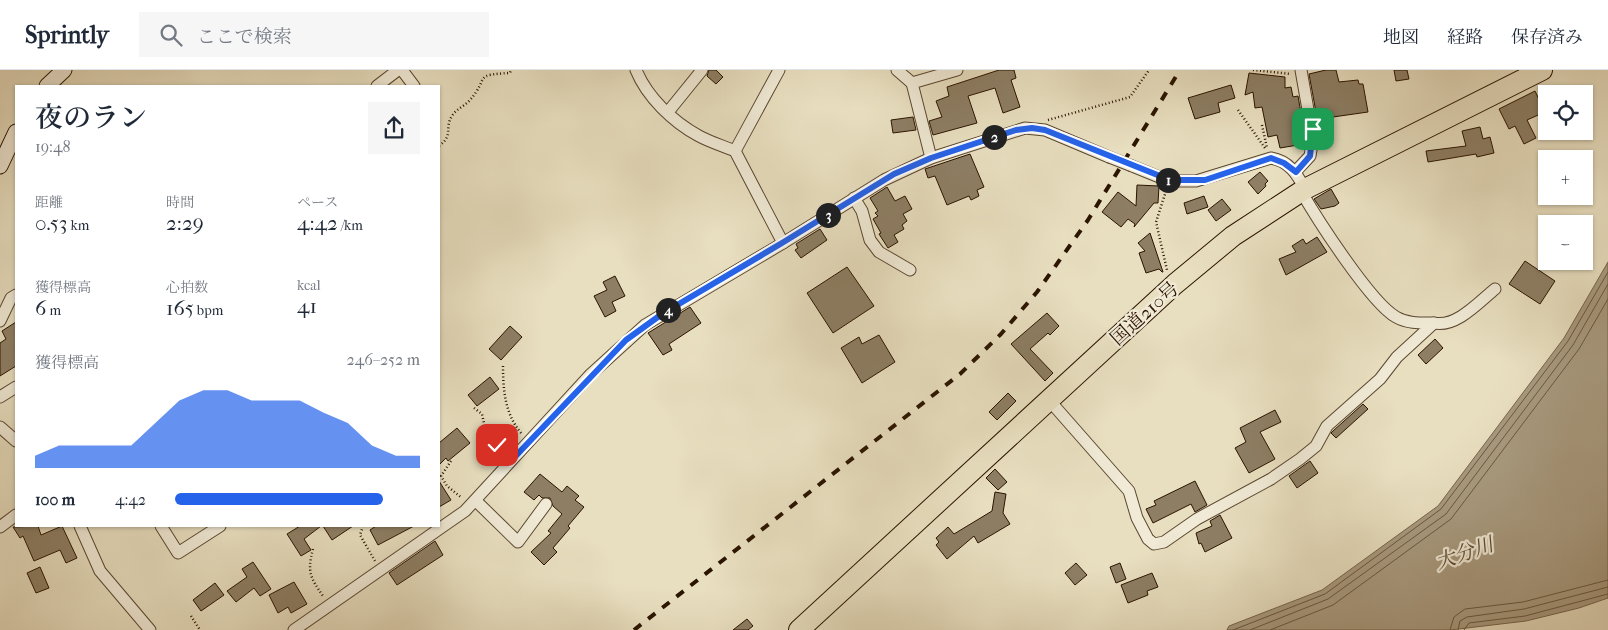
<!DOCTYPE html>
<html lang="ja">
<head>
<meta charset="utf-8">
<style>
  body { margin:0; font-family:"IM FELL French Canon","Noto Serif JP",serif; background:#f6f6f7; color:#1f2937; height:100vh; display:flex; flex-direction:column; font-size:19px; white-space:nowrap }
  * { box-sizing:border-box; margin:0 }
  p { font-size:16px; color:#747a83 }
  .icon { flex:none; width:28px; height:28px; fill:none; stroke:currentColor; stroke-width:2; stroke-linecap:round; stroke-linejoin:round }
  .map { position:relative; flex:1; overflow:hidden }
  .sheet { position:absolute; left:15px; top:15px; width:425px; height:442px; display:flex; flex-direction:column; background:#fff; border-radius:0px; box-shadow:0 1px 4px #0004 }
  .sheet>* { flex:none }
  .controls { position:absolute; left:1538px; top:15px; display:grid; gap:10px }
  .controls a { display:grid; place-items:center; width:55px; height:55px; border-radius:0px; background:#fff; box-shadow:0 1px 4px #0004; font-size:25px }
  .pin { position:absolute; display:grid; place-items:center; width:42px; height:42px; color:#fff; margin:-21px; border-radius:10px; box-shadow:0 2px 8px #0006 }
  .km { position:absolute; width:25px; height:25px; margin:-12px; border-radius:50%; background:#222; color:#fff; font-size:14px; line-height:25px; text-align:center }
  .round { display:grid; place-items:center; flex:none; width:52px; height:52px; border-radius:0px; background:#f6f6f7 }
  .headline { display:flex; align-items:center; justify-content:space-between; height:85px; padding:0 20px }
  h1 { font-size:28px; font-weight:600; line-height:38px }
  .stats { display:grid; grid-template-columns:repeat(3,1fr); gap:8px; height:85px; padding:5px 20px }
  .stats div { display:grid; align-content:center }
  .stats b { font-size:21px; font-weight:600 }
  .stats small { font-size:14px; font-weight:400 }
  .stats p { font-size:14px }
  .chart { height:140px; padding:10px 20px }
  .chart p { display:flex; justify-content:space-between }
  .chart svg { width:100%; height:90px; margin-top:5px; fill:#2563eb; opacity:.7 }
  ul { padding:0 20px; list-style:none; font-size:16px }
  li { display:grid; grid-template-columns:80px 60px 1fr; align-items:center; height:38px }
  li i { height:12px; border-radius:6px; background:#2563eb }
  header { display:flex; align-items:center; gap:30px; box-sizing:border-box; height:70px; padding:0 25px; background:#fff; border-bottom:1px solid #e0e1e3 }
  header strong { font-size:24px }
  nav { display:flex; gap:28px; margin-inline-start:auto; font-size:18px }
  .search { width:350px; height:45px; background:#f6f6f7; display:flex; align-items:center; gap:12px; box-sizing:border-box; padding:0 18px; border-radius:0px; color:#747a83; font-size:19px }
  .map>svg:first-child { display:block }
  .water { fill:#a89a7f; stroke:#76644c }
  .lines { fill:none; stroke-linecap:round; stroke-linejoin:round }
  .shore { stroke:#6a5740; stroke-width:1 }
  .building { fill:#8d7e64; stroke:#2b1400 }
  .street-casing { stroke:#5a4730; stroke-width:13 }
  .secondary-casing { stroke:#2b1400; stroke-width:17 }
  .highway-casing { stroke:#2b1400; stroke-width:22 }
  .path { stroke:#2b1400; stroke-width:2.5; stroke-dasharray:1 2.5; stroke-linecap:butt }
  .street { stroke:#f0ead6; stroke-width:11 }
  .secondary { stroke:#f0ead6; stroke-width:15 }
  .highway { stroke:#e8dfc0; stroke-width:20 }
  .rail { stroke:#2b1400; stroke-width:4; stroke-dasharray:9 9; stroke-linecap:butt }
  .street-bridge-casing { stroke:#5a4730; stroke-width:13; stroke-linecap:butt }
  .street-bridge { stroke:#f0ead6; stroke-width:11 }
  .route-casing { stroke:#fff; stroke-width:10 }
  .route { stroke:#2563eb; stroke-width:6 }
  .labels { text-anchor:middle; stroke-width:4.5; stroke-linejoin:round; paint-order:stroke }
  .street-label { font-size:19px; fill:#2b1400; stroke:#f0ead6 }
  .water-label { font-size:20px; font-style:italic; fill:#5d4a33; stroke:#f0ead6 }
</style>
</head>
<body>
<header>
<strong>Sprintly</strong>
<div class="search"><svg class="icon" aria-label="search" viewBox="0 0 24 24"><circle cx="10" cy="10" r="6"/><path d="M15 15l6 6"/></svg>ここで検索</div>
<nav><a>地図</a><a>経路</a><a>保存済み</a></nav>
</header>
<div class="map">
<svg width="1608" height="560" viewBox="0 0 1608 560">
  <rect width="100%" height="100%" fill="#e8dfc0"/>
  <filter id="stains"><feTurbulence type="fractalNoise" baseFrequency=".004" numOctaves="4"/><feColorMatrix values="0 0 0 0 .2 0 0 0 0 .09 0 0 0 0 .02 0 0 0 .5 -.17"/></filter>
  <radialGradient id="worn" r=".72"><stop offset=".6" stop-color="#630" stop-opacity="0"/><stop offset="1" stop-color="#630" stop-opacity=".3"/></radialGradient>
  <!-- water -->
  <path class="water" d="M1608,192V528L1579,538L1526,551L1450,560H1227L1229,556L1322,520L1438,436L1564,268Z"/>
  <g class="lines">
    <!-- shore -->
    <g class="shore">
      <path d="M1233,560L1325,524L1441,439L1568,271L1608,202"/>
      <path d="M1250,560L1328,529L1446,444L1573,275L1608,214"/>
      <path d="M1270,560L1333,535L1451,449L1579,279L1608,229"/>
      <path d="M1450,560L1454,547L1465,539L1523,532L1608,510"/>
      <path d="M1458,560L1460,551L1467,547L1524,539L1608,517"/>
      <path d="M1464,560L1469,553L1525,546L1608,524"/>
    </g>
  </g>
  <!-- building -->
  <g class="building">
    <path d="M709,0H716L723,7L716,14L707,6Z"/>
    <path d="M999,0H1014L1016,8L1011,10L1020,37L1003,43L995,18L968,26L977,53L933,65L929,51L942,47L936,31L949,26L947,17Z"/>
    <path d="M1326,0H1336L1339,12L1358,10L1359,14H1363L1368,42L1333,47V50L1318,53L1309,4Z"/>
    <path d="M1394,0H1407L1409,9L1396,11Z"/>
    <path d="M1249,3L1285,7V18L1291,17L1293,27L1298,26L1302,49L1294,51L1298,75L1280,78L1277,65L1268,67L1262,37L1255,38L1253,22L1245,25Z"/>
    <path d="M1231,15L1235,28L1218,33L1220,42L1195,49L1188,28Z"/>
    <path d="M1535,21L1545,42L1527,50L1536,68L1524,74L1515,56L1509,59L1499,39Z"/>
    <path d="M913,47L916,60L893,63L891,50Z"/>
    <path d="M1480,57L1483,69L1490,67L1494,83L1477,87L1476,84L1428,92L1426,81L1466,76L1462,61Z"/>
    <path d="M970,84L984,117L977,120L979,126L971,130L969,126L947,135L935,106L928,108L925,99Z"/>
    <path d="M1260,102L1268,111L1265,114L1266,116L1258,124L1248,112Z"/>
    <path d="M1137,115L1159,116L1158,133H1154L1134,157L1135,154L1128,149L1121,157L1102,142L1118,122L1136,136Z"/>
    <path d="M887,117L895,131L905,126L912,139L903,144L907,151L902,155L904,159L894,165L898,172L888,178L879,164L881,163L873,149L878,146L875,143L878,141L870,128Z"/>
    <path d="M1331,119L1339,133L1335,136L1321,139L1314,129Z"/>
    <path d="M1204,126L1208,137L1187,144L1184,133Z"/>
    <path d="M1222,129L1231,140L1216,151L1208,140Z"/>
    <path d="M820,159L827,170L801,188L795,180L798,178L796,174Z"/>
    <path d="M1150,163L1163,202H1162L1159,199L1146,203L1139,183L1145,181L1138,173Z"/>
    <path d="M1317,167L1327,182L1286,205L1279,189L1296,182L1292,176L1303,169L1306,174Z"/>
    <path d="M1525,191L1555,211L1540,234L1509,214Z"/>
    <path d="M847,197L874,236L833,263L807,223Z"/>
    <path d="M615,206L625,226L612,232L616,241L605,247L594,226L607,220L603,212Z"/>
    <path d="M690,237L701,253L669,274L672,280L663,285L648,263Z"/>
    <path d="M1047,243L1059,256L1050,265L1048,263L1030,279L1053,303L1045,311L1011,274Z"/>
    <path d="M16,252V296L0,306V273L6,269L2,261Z"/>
    <path d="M510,256L522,267L501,290L489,279Z"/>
    <path d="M879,265L895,292L862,313L841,278L859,267L862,274Z"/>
    <path d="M1435,269L1443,278L1426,294L1418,285Z"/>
    <path d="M490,307L499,319L477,336L468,325Z"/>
    <path d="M1008,323L1016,331L997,350L989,342Z"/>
    <path d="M1363,334L1368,339L1336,368L1331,363L1333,361Z"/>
    <path d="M1275,340L1281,352L1260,362L1275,389L1249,403L1235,378L1246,372L1240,358Z"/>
    <path d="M457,358L470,373L448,391L446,388L439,395V373Z"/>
    <path d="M1310,391L1318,403L1297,418L1289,406Z"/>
    <path d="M995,399L1007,412L998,420L986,408Z"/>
    <path d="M540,404L562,422L567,416L579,426L575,430L584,437L568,456L570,458L553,478L557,482L544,495L531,482L551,463L548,461L562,444L553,436L550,428H542L539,425L534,430L524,422Z"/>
    <path d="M439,411L451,430L439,437Z"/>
    <path d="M1195,411L1207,435L1195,442L1191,434L1153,453L1146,439L1156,435L1154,431Z"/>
    <path d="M995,422L1006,424L1003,443L1010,454L978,473L974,466L947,489L936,475L939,472L936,468L948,457L954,464L992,441Z"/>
    <path d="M1220,445L1232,468L1205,482L1201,473L1199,474L1196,463L1212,456L1210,451Z"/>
    <path d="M38,456L41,465L62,456L77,488L66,493L60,480L34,491L23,466L20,468L13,457Z"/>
    <path d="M300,456H321L304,469L311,480L301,486L287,464Z"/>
    <path d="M323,456H353L332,470Z"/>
    <path d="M376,456H414L378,475L370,460Z"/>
    <path d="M435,471L443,485L397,515L389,503Z"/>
    <path d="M253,492L271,519L260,526L254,518L236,532L227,521L247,507L242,499Z"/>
    <path d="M1076,493L1087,505L1075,515L1065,503Z"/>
    <path d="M1120,493L1126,509L1116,513L1110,497Z"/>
    <path d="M40,497L49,518L36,523L27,503Z"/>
    <path d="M1152,503L1158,517L1147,521L1148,525L1128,533L1121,515Z"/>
    <path d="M294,512L307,534L291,543L288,537L278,543L269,525Z"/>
    <path d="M215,513L224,525L201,541L193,530Z"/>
    <path d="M747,549L753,556L748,560H733Z"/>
  </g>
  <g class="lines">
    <!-- street casing -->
    <g class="street-casing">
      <g id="street">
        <path d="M402,0L414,16"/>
        <path d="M636,0C647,27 673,52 699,66C710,72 723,76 735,81L783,173"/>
        <path d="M897,0L912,13"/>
        <path d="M377,16L398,0"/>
        <path d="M668,42L702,0"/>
        <path d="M735,81L779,0"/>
        <path d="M931,88L912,13L957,0"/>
        <path d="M1132,96L1169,111H1196L1271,88C1289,91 1297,104 1305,119"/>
        <path d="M1295,102L1310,86L1313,68L1301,0"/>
        <path d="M854,128L862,141L870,170L879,182L910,200"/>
        <path d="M0,251L11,228L16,225"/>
        <path d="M1434,253C1456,258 1479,232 1495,219"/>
        <path d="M0,327L16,317"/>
        <path d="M1049,330L1129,421L1137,448L1148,469L1154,474L1164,472L1197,449L1271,409L1300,389L1316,376L1327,356L1380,309L1397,287L1434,253C1422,253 1408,254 1396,247C1371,233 1317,149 1301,121"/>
        <path d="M0,357L16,371"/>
        <path d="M476,431L518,472L546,434"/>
        <path d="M80,456L100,501L150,560"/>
        <path d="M161,456L178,483L220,456"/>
        <path d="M0,457L16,445"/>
        <path d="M294,560L465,441L591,304L645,255L783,173L884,110L931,88L1025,58L1045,60L1109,87"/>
      </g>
    </g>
    <!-- secondary casing -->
    <g class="secondary-casing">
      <g id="secondary">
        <path d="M47,16L64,0"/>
        <path d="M0,96L16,62"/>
      </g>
    </g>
    <!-- highway casing -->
    <g class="highway-casing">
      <path id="highway" d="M799,560L1175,214L1233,166L1305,119L1542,0"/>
    </g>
    <!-- path -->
    <g class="path">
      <path d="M1253,0L1291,4"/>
      <path d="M1238,40L1265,78"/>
      <path d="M1048,50L1130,27L1149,0"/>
      <path d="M1262,55L1267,78"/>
      <path d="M439,76C454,65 444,58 452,46C456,39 465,36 470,30C490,7 472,5 510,3L511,0"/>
      <path d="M1166,121L1156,152L1167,200"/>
      <path d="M503,296C503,320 505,345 522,364"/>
      <path d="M474,338L482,344L485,358L504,384"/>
      <path d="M451,391L441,406L447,416L462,428"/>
      <path d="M363,456L360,465L375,491"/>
      <path d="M313,479C307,502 310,507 323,526"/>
      <path d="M191,546L200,560"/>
    </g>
    <!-- street -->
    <use href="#street" class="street"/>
    <!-- secondary -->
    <use href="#secondary" class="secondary"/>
    <!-- highway -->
    <use href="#highway" class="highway"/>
    <!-- rail -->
    <path class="rail" d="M634,560L960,304L1001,264L1037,222L1088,150L1180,0"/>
    <!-- street-bridge casing -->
    <g class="street-bridge-casing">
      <path id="street-bridge" d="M1109,87L1132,96"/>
    </g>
    <!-- street-bridge -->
    <use href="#street-bridge" class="street-bridge"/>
  </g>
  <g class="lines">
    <!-- route casing -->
    <g class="route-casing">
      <path id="route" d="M497,375L510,392L626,270L662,244L782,173L894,104L931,88L1016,60L1032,58L1045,60L1170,110H1205L1271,88L1284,93L1296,102L1310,86L1313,59"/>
    </g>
    <!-- route -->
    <use href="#route" class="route"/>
  </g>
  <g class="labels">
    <!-- street labels -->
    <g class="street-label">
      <text transform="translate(1144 243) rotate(-42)" y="7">国道210号</text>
    </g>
    <!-- water labels -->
    <g class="water-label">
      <text transform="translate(1464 483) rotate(-19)" y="7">大分川</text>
    </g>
  </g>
  <rect width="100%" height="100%" filter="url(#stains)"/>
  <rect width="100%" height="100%" fill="url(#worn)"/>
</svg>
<div class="controls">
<a><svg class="icon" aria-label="locate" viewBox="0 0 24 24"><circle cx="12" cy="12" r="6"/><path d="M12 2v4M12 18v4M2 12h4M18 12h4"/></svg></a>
<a>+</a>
<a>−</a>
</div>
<div class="pin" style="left:1313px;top:59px;background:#1e9e55"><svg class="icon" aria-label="arrive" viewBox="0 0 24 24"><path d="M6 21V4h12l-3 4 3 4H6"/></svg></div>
<div class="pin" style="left:497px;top:375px;background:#d93025"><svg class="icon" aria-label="check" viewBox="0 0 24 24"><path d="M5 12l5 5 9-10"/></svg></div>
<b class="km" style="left:1168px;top:110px">1</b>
<b class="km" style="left:994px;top:67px">2</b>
<b class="km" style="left:828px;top:145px">3</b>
<b class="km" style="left:668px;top:240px">4</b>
<section class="sheet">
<div class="headline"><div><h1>夜のラン</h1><p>19:48</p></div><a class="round"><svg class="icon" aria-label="share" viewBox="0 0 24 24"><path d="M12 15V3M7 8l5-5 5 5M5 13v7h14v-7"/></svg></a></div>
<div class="stats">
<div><p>距離</p><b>0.53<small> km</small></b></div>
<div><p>時間</p><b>2:29</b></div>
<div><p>ペース</p><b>4:42<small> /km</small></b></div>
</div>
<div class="stats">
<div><p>獲得標高</p><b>6<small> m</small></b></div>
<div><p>心拍数</p><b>165<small> bpm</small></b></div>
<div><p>kcal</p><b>41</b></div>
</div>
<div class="chart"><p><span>獲得標高</span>246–252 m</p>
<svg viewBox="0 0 160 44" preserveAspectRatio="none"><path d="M0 44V38L10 33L20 33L30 33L40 33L50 22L60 11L70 6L80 6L90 11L100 11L110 11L120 17L130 22L140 33L150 38L160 38V44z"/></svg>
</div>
<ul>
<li><b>100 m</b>4:42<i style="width:85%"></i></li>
</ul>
</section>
</div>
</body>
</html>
